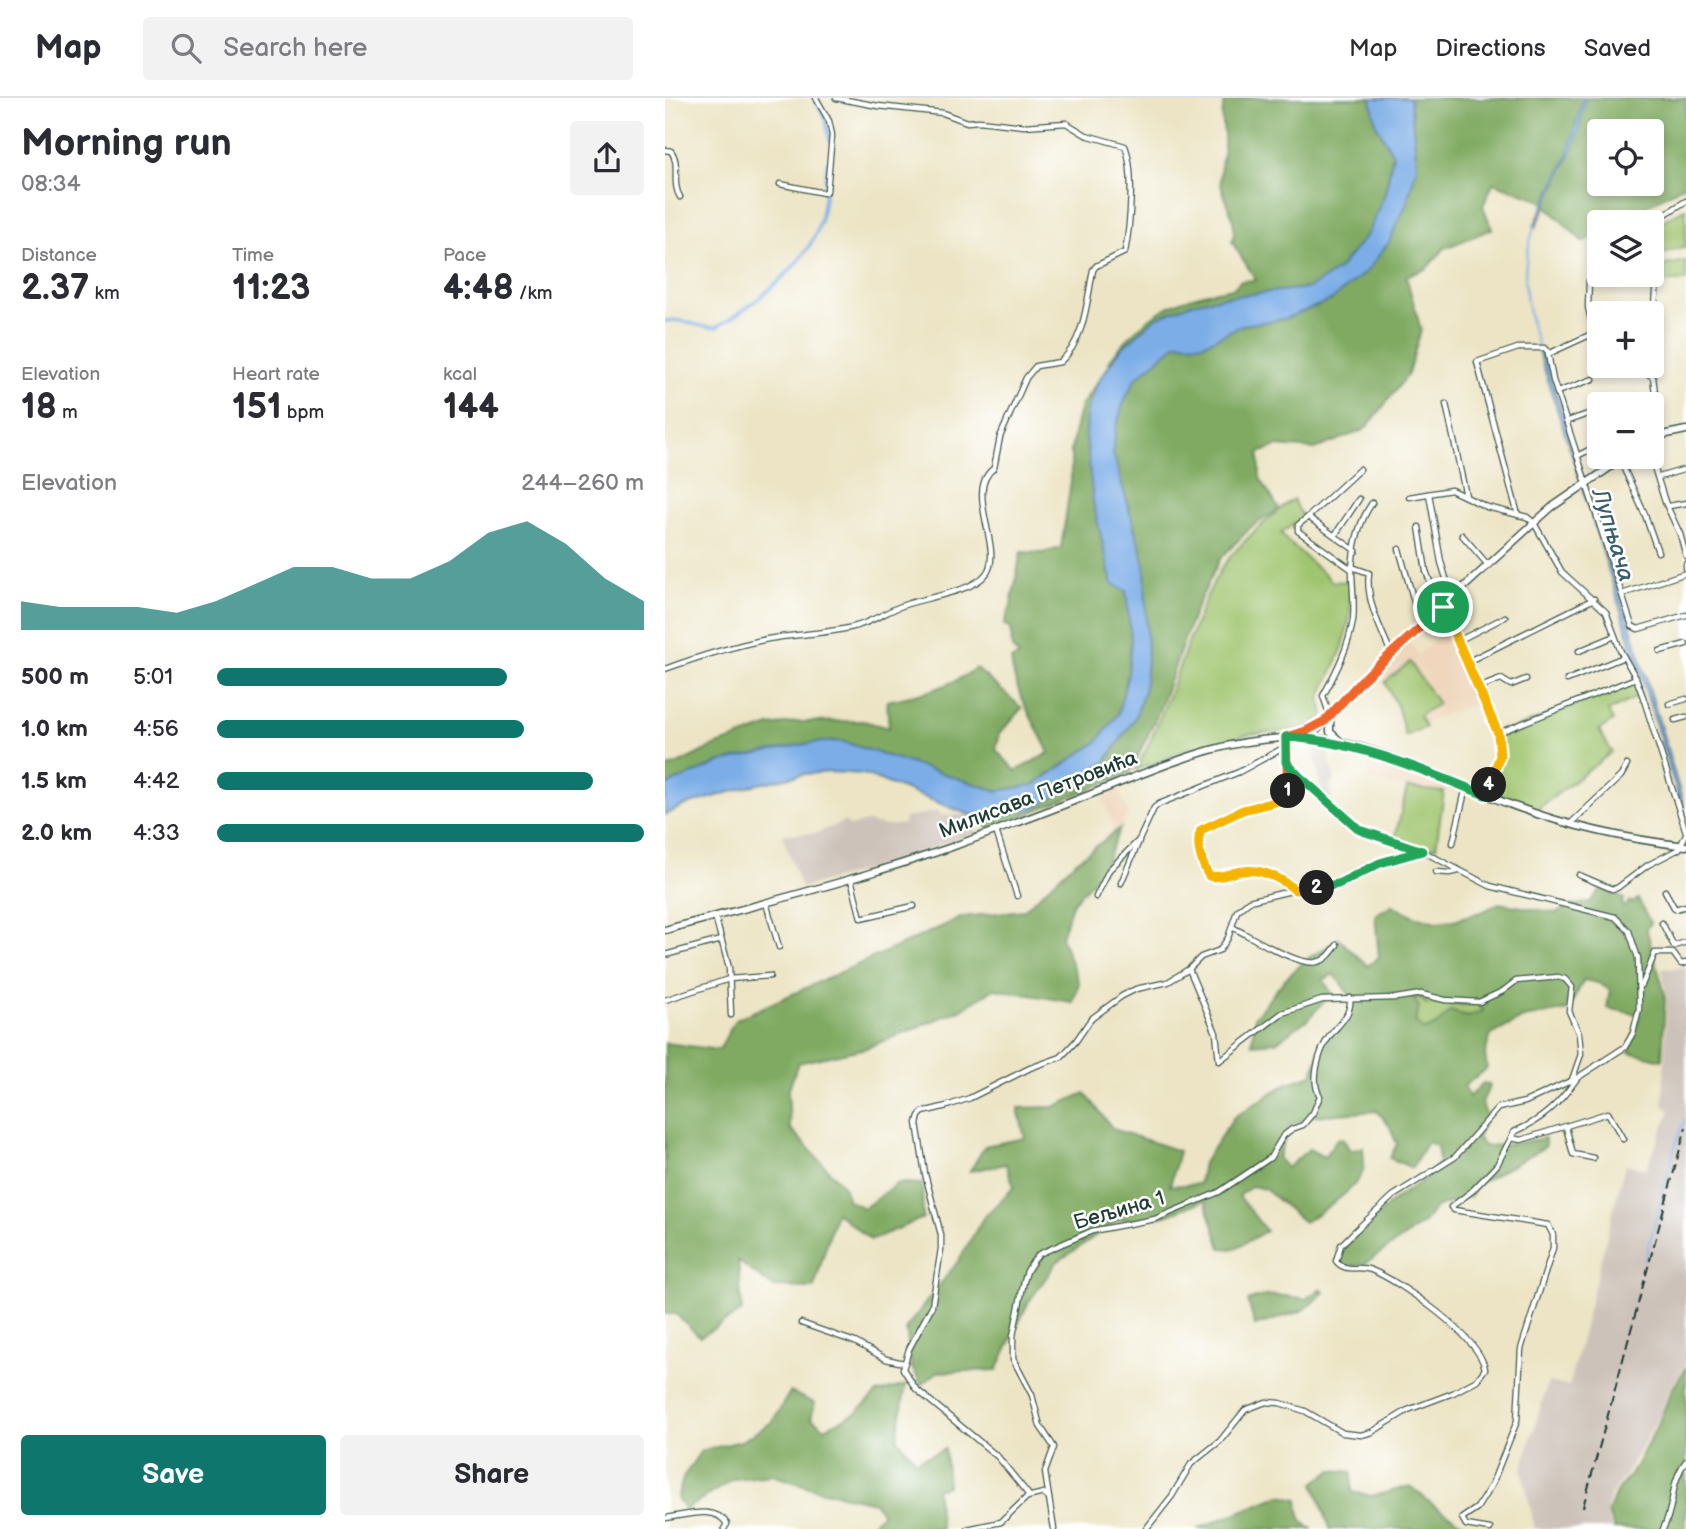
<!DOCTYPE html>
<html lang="en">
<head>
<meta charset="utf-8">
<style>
  body { margin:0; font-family:"Balsamiq Sans",sans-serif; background:#f2f2f3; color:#2b2b33; height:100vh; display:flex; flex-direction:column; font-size:26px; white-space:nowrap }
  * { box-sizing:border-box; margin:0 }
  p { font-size:23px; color:#7c7c81 }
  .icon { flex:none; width:38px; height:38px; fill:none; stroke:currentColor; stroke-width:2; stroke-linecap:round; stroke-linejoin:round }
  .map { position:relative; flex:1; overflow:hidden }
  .drawer { display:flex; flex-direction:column; background:#fff; width:665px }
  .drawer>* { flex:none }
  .buttons { position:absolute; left:922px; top:21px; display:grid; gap:14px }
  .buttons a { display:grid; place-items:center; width:77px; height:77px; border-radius:7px; background:#fff; box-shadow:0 4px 10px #0003; font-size:35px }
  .pin { position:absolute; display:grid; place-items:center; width:60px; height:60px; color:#fff; margin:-30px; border:4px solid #fff; border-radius:50%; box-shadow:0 2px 7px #0007 }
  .km { position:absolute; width:35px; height:35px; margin:-18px; border-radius:50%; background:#222; color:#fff; font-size:19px; line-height:35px; text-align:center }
  .round { display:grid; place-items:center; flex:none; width:74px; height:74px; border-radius:7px; background:#f2f2f3 }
  .overview { display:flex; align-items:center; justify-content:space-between; height:119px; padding:0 21px }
  h1 { font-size:38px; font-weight:800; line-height:52px }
  .metrics { display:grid; grid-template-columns:repeat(3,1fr); gap:10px; height:119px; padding:7px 21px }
  .metrics div { display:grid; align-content:center }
  .metrics b { font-size:35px; font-weight:800 }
  .metrics small { font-size:19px; font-weight:400 }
  .metrics p { font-size:19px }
  .chart { height:196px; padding:14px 21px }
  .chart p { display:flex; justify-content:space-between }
  .chart svg { width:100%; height:126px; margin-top:7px; fill:#0f766e; opacity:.7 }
  .primary-button { display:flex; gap:14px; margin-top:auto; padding:14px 21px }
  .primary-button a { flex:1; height:80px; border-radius:7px; background:#0f766e; color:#fff; font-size:28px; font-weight:800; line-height:80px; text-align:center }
  .primary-button a+a { background:#f2f2f3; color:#2b2b33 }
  ul { padding:0 21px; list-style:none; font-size:23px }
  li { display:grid; grid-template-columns:112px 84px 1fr; align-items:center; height:52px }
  li i { height:18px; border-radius:9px; background:#0f766e }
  header { display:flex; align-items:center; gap:42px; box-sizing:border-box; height:98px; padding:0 35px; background:#fff; border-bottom:2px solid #e1e1e2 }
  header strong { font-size:33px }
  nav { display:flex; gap:38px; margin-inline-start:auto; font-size:24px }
  .search { width:490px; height:63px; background:#f2f2f3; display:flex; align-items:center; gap:18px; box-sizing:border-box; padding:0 24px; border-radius:7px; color:#7c7c81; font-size:26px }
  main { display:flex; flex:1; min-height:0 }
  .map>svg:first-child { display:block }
  .built { fill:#efd6bc }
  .industrial { fill:#cdc2b9 }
  .green { fill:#a0c56f; stroke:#608152; stroke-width:2 }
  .forest { fill:#80aa62; stroke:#50744b; stroke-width:2; fill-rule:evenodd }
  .water { fill:#7bade7; stroke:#4d758e; stroke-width:2 }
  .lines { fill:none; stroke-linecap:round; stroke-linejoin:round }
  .stream { stroke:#7bade7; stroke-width:2 }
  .canal { stroke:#7bade7; stroke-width:3.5 }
  .minor-casing { stroke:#3e564a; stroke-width:7 }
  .major-casing { stroke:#3e564a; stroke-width:9 }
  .minor { stroke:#fff; stroke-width:4.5 }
  .major { stroke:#fff; stroke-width:6 }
  .rail { stroke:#1f3d34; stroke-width:2; stroke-dasharray:10 5; stroke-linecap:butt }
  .split-1-casing { stroke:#fff; stroke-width:14 }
  .split-2-casing { stroke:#fff; stroke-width:14 }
  .split-3-casing { stroke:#fff; stroke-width:14 }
  .split-4-casing { stroke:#fff; stroke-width:14 }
  .split-5-casing { stroke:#fff; stroke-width:14 }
  .split-1 { stroke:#f0652b; stroke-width:9 }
  .split-2 { stroke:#f5b400; stroke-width:9 }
  .split-3 { stroke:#22a559; stroke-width:9 }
  .split-4 { stroke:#22a559; stroke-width:9 }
  .split-5 { stroke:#f5b400; stroke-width:9 }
  .labels { text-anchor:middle; stroke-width:5; stroke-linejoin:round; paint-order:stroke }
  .street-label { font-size:21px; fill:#1f3d34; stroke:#fff }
  .water-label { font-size:23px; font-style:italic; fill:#3b5f6a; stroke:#fff }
</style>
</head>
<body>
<header>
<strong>Map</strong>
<div class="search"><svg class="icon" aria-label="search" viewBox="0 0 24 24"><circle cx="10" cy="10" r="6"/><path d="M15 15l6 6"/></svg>Search here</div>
<nav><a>Map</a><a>Directions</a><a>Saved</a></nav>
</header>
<main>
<section class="drawer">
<div class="overview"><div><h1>Morning run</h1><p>08:34</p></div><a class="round"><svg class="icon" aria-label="share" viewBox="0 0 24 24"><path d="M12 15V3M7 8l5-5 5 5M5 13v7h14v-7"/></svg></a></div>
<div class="metrics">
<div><p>Distance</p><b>2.37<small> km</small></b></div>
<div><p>Time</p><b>11:23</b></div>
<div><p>Pace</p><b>4:48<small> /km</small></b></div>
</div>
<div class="metrics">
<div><p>Elevation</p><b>18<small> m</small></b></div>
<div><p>Heart rate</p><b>151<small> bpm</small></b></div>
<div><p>kcal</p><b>144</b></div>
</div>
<div class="chart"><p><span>Elevation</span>244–260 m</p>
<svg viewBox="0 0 160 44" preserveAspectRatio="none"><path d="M0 44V34L10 36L20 36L30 36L40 38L50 34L60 28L70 22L80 22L90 26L100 26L110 20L120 10L130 6L140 14L150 26L160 34V44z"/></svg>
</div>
<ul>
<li><b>500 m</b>5:01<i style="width:68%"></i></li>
<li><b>1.0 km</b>4:56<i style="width:72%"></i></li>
<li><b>1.5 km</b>4:42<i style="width:88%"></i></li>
<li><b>2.0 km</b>4:33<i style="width:100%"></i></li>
</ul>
<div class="primary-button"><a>Save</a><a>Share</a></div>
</section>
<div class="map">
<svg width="1021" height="1431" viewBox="0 0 1021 1431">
  <rect width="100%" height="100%" fill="#fff"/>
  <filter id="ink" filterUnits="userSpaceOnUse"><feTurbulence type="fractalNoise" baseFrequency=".0143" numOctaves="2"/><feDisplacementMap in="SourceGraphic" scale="14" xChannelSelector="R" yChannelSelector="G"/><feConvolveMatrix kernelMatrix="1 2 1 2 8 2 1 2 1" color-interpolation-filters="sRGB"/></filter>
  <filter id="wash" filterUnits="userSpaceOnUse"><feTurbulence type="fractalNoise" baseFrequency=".00686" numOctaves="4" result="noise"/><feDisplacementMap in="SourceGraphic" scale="28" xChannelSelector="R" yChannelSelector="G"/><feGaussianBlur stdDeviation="1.57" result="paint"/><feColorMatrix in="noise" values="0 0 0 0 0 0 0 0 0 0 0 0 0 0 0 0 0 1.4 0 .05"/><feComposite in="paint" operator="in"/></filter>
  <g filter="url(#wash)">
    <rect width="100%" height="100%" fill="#ece4c4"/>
    <!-- built -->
    <g class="built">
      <path d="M782,531L810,592V606L758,625L754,617L761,585L745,564L722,582L716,569L744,543L753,557Z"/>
      <path d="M701,655L792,689L796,694L742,690L705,682Z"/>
      <path d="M453,689L464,716L450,734L436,694Z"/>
    </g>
    <!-- industrial -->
    <g class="industrial">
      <path d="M648,647L662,649L670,684H666V703L656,694Z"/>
      <path d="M273,713L276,717H305L312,736L277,746L229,765L136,790L117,736L152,735L180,723L184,728L202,724L221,728L239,726L240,720Z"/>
      <path d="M1021,870V1266L1003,1293L993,1320L960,1377L946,1396L941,1414L946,1431H870L857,1372L883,1284L904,1288L960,1066L981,1071L1005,1013L998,1007L1002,897L997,871Z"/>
    </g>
    <!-- green -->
    <g class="green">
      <path d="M1021,110V148L996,156L992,126Z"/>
      <path d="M1021,163V183L998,184L995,182V168Z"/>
      <path d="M628,401L638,420L616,435L621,442L668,484L686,483L685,518L678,549L655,600L659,617C636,639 604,631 575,638C539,646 505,658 471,672C496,625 511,575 530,527C538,507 546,486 558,468C578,442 602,421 628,401Z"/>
      <path d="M745,564L773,606L754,617L761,629L740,638L733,610L720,584Z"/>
      <path d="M971,583L975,598L943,613L948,623L934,632L947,654L870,713L823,695C832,672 839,661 834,636Z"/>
      <path d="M742,690L779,694L771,749L758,750L730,740Z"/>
      <path d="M755,899L761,906L813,904L818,913L803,919L791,915L762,932H758L750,924L754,909L747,901Z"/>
    </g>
    <!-- forest -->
    <g class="forest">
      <path d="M561,0H706L711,26L728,56L720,96L703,135L673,172L644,190L557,199L456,251L446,265L443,264C481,215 508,199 569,190L575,183L591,182L567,144C574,123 561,107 556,86C553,73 558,62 559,48C561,31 553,17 561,0Z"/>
      <path d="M745,0H1021V86L953,124H934V135L918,144L874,101L828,85L818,108L827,131L780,150L761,171L741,178L756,232L743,276L711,318L699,332L650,351L612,348L594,355L595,380L614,411L586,429L555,461L530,512L491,620L465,675L325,731L313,720L342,717L373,708L410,687L441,663L470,620L479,593L482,561L480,467L448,355L451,330L458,306L470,281L512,245L538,246L578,227L619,221L667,202L747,86L752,68ZM934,33H987V86H934Z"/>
      <path d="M433,283L422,312L461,493L466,542L463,576L453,616L432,644L367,688L332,693L176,643L145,645L56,664L0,688V669L11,667L47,649L105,628L132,624L198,623L224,630L222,603C254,597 284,590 311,570L357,610L335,635L331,652L351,673L384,655C370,624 350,597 346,562L354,558L347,550L346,529L339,527L346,507L356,454L377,455L396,450L406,383V353L410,331L416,308Z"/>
      <path d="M455,730L437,773L408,804L396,839L414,885L408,904L329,891L295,912L201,950L133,965L123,993L125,1030L180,1090L182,1102L199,1110L233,1085L257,1086L258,1120L206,1142L171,1114L149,1190L108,1189L73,1163L77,1213L35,1239L11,1216H0V945L54,952L70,922L298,819L359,812L409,765Z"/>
      <path d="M937,791L959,801L957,807L961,809L964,803L968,805L973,801L986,826L981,830L1000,896L997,962L964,954L975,917L942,910L945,892L933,885L919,882L903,912L858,920L826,937L820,955L822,970L799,988L804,999L817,986L825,987L817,1004L821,1019L812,1040L819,1048L840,1047L880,1040V1049L811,1087L806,1098L769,1110L760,1124L739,1139L699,1166L681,1169L672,1162L675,1151L734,1098L764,1078L774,1064L772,1048L762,1044L747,1070L725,1060L732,1046L724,1027L712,1013L648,1018L625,1027L613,1060L622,1070L644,1051L659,1059L672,1041L678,1040L685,1053L698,1049C698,1056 700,1065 698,1072C694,1090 654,1115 639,1124L600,1091L587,1088L574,1098L601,1133L569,1151L556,1150L540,1102L496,1119L454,1122L392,1164L363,1205L332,1272L272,1274L257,1287L246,1268L241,1230L294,1162L318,1120L349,1089L341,1066L305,1073L320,1048L360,1040L353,1010L389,1009L420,995L448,1031L514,1053L505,1088L534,1086L538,1065L569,1019L621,986L647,977L659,943L681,921L689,903L669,876L658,882L667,895L643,921L611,944L587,946L590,919L620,881L645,859L674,841L703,868L714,859L710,817L727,807L749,818L771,824L789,822L819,813L834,805L892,815L902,809L925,804ZM755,899L761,906C775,905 802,909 813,905L818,913L803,919L785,913C779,922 768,931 758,932L750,924L754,909L748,900Z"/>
      <path d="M656,1190L659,1194L639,1212L590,1228L583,1203C601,1194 622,1198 641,1201Z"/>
      <path d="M1021,1270V1431H949L943,1415L951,1395L971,1368L993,1326L1006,1293Z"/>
      <path d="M241,1287L232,1340L251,1363L280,1351L283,1388L271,1391L276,1431H200L218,1415L209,1404L154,1392L107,1377L69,1381L20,1412L12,1400L19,1378L36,1353L76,1343L107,1324L125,1294L150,1305L146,1320L160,1330L191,1315L212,1295Z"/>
      <path d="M667,1372L687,1374V1394L708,1398L745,1388L771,1409L807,1431H665L649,1385Z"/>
      <path d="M616,1397L633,1401C634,1414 634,1426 648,1431H532Z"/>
    </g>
    <!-- water -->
    <g class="water">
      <path d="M706,0H745L752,68L741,107L724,144L703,172L667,202L619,221L578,227L538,246L512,245L470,281L458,306L451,330L448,355L480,467L482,561L479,593L470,620L441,663L410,687L373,708L342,717L313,720L199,676L166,674L139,676L89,687L18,708L0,717V688L56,664L145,645L176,643L332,693L369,687L432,644L453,616L463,576L466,542L461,493L447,486L428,404L421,338L422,312L433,283L456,251L491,220L527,205L557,199L644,190L673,172L703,135L720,96L728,57L711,26Z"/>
      <path d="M918,0H921L913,35L907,53L871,129L869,128L902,59Z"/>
      <path d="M877,251L967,532L1017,701L1021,725L939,457L873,252Z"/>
    </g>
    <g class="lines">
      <!-- stream -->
      <g class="stream">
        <path d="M870,127C854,171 859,205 873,248"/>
        <path d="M980,1162L1012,1042L1021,1021"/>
      </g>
      <!-- canal -->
      <g class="canal">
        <path d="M149,0L161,22L165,43"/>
        <path d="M0,223C21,219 33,232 52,229C86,209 140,168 153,130C160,110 160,85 163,64"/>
      </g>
    </g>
  </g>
  <g filter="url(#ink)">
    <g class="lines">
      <!-- minor casing -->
      <g class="minor-casing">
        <g id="minor">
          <path d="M0,52L6,53C16,66 6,85 15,99"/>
          <path d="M115,86L159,95L162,93L167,37L164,23L151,0"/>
          <path d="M924,183L923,209L929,235"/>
          <path d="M934,235H929L883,256L888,282L967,528L973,531L1021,517"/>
          <path d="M971,268L988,279L991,303L987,308"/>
          <path d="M987,276L990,270L988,230L994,159L991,122L1021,103"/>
          <path d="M892,294L928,281"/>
          <path d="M781,306L801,398"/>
          <path d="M903,323L934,312"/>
          <path d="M912,358L934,347"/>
          <path d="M986,359L1000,404L1015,436L1021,458"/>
          <path d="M955,362L980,417L993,454"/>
          <path d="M994,379L1021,371"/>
          <path d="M764,396L776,464L787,500"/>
          <path d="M744,399L786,392L822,409L862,419L869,425L897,474L941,514L956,554L971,580L978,599L1021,734"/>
          <path d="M1004,408L1021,405"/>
          <path d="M853,417L812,264L853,250H880L884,255"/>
          <path d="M643,419L633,427V433L686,471"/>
          <path d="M754,429L761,473L775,511"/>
          <path d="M670,437L694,401"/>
          <path d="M797,437L823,467"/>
          <path d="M734,451L756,528"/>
          <path d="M691,453L643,419L695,371"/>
          <path d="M1021,466V470"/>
          <path d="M687,469L704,475C700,502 716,531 726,555"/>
          <path d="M957,496L1021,475"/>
          <path d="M778,509L833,635L835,658L821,696"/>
          <path d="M793,543L840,519"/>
          <path d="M914,553L950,538"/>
          <path d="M995,553L1021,546"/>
          <path d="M802,564L929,501"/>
          <path d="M0,571C33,559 68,548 103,541C131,536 160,536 188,529C206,525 223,512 242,506C263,499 307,494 321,476C340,452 298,393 329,370L335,339L361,280L371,268L395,264C420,243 422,202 428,172L431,168L460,154C465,128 470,73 460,48L421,37L401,25L359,28L314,23L302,24L278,15L213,8L171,0"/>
          <path d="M902,582L959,559"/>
          <path d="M813,590L836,581L846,587L861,581"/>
          <path d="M1004,606L1021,601"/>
          <path d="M665,618L658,598C671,574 684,549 688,522C690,505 687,489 687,473C688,450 694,424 707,405"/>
          <path d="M1010,622L1021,619"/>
          <path d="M833,635L971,580"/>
          <path d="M621,665L623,692L618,702C589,708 561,716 536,732L534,747L544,778C557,781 565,774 578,772C595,770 618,781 630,792"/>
          <path d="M905,726L956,678L962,667"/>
          <path d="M331,733L352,798"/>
          <path d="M788,745L801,689"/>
          <path d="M771,774L784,775L794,773"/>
          <path d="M914,777L947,791L952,790L983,767L1014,751L1021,736"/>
          <path d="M186,781L196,820L249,808"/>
          <path d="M456,785L474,743"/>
          <path d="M1000,793L1010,811L1021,808"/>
          <path d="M431,799L444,772L474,742L489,710L494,706L574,674L620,649"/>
          <path d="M101,805L114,849"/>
          <path d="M50,818L64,870L66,917"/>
          <path d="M997,825L1009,848L1021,844"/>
          <path d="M567,829C585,838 634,869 652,864C662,862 667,854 672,847"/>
          <path d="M0,857L56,842"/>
          <path d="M524,871L551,935L554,963L617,915L657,902L731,900L756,896L780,902L814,904L838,893L851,883L893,879L900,881L907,889L904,913L914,936L916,956L907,982"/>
          <path d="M977,887L990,855H1008L1016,866L1021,865"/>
          <path d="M0,902L64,881L105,878"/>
          <path d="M901,1029L908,1056L928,1060"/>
          <path d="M846,1040L856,1042L943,1015L958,1041"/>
          <path d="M136,1225L190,1244L221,1261L239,1265"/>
          <path d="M362,1399L363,1396L333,1359L251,1291L238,1271L244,1251L267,1208L276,1151V1137L260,1076L252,1025L254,1018L258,1014L282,1008L305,1000L365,970L396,959L411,943L426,921L457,898L471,891L503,884L524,871L536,859L555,852L563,840L572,813L584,803L630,792L669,787L705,769L757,753"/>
          <path d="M362,1399L379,1395L384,1400L389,1431"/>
          <path d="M384,1400L380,1374L389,1349L375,1328L367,1297L348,1261V1238L359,1183L362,1173L369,1162L374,1156L427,1133L490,1121L554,1094L605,1060L618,1038L627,1031L638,1027L648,1015L655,998C645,983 654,953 664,939C673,926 687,918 685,900"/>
          <path d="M0,1420C19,1418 50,1406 62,1426L59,1431"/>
          <path d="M302,1431L336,1424L362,1399"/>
          <path d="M481,1431L507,1398L526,1366L555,1343L580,1312L601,1304L615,1305L640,1313L678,1335L696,1337L707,1334L743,1312L788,1295L812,1282L820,1271C815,1239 735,1183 706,1172C693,1167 680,1175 671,1163L676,1147L690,1133L728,1098L790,1059L833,1010L860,1004L912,980L960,949L968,935L974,911L973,860L964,833L950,819L825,788L757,753L695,732L625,670L621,661V640"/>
          <path d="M825,1431L801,1427L797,1420L812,1410L827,1386L852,1323L856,1251L888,1150V1137L883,1127L789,1112L786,1109L807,1093L832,1067L849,1034C877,1022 893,1007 911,982"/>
          <path d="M998,1431C1011,1406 1004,1386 1021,1363"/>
        </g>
      </g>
      <!-- major casing -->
      <g class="major-casing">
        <g id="major">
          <path d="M987,341L997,337L1021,332"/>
          <path d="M665,620V634L675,643"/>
          <path d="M627,638L656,626"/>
          <path d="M648,640L651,633L703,577L869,425L887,409L960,359"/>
          <path d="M0,832C95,806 191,782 284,750C333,732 381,714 429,695C502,666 565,636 646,640C706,644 787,684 844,706C901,728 960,741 1021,748"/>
        </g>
      </g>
      <!-- minor -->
      <use href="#minor" class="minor"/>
      <!-- major -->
      <use href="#major" class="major"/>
      <!-- rail -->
      <path class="rail" d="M918,1409L1021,1029"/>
    </g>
  </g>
  <g class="lines" filter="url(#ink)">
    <!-- split-1 casing -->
    <g class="split-1-casing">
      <path id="split-1" d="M623,693L621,639L641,633L660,623L697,582L778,509"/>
    </g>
    <!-- split-2 casing -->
    <g class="split-2-casing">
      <path id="split-2" d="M623,693L618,702L578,712L536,732C530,746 537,766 544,778C557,781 565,774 578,773C595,770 618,781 630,792L652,790"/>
    </g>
    <!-- split-3 casing -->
    <g class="split-3-casing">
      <path id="split-3" d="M633,677L695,732L757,753L715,765L673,786L652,790"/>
    </g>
    <!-- split-4 casing -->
    <g class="split-4-casing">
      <path id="split-4" d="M633,677L621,664V639C692,643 755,671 820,697L824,687"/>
    </g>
    <!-- split-5 casing -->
    <g class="split-5-casing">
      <path id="split-5" d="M778,509L833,635L835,658L824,687"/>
    </g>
    <!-- split-1 -->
    <use href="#split-1" class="split-1"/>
    <!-- split-2 -->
    <use href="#split-2" class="split-2"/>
    <!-- split-3 -->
    <use href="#split-3" class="split-3"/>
    <!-- split-4 -->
    <use href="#split-4" class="split-4"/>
    <!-- split-5 -->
    <use href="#split-5" class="split-5"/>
  </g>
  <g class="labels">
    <!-- street labels -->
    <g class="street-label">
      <text transform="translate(373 696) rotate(-21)" y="7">Милисава Петровића</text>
      <text transform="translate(454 1112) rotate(-16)" y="7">Бељина 1</text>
    </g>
    <!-- water labels -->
    <g class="water-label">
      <text transform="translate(949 437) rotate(73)" y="8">Лупњача</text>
    </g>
  </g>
</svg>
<div class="buttons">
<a><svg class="icon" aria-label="locate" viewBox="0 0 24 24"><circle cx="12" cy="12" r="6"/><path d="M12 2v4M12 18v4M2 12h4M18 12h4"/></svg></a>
<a><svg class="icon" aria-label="layers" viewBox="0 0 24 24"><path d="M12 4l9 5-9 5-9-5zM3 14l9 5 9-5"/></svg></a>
<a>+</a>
<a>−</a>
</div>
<div class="pin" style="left:778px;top:509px;background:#1e9e55"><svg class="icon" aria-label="arrive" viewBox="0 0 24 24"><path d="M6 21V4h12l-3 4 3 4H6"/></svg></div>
<b class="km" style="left:623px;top:693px">1</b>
<b class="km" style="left:652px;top:790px">2</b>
<b class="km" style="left:824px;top:687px">4</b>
</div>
</main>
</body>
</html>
